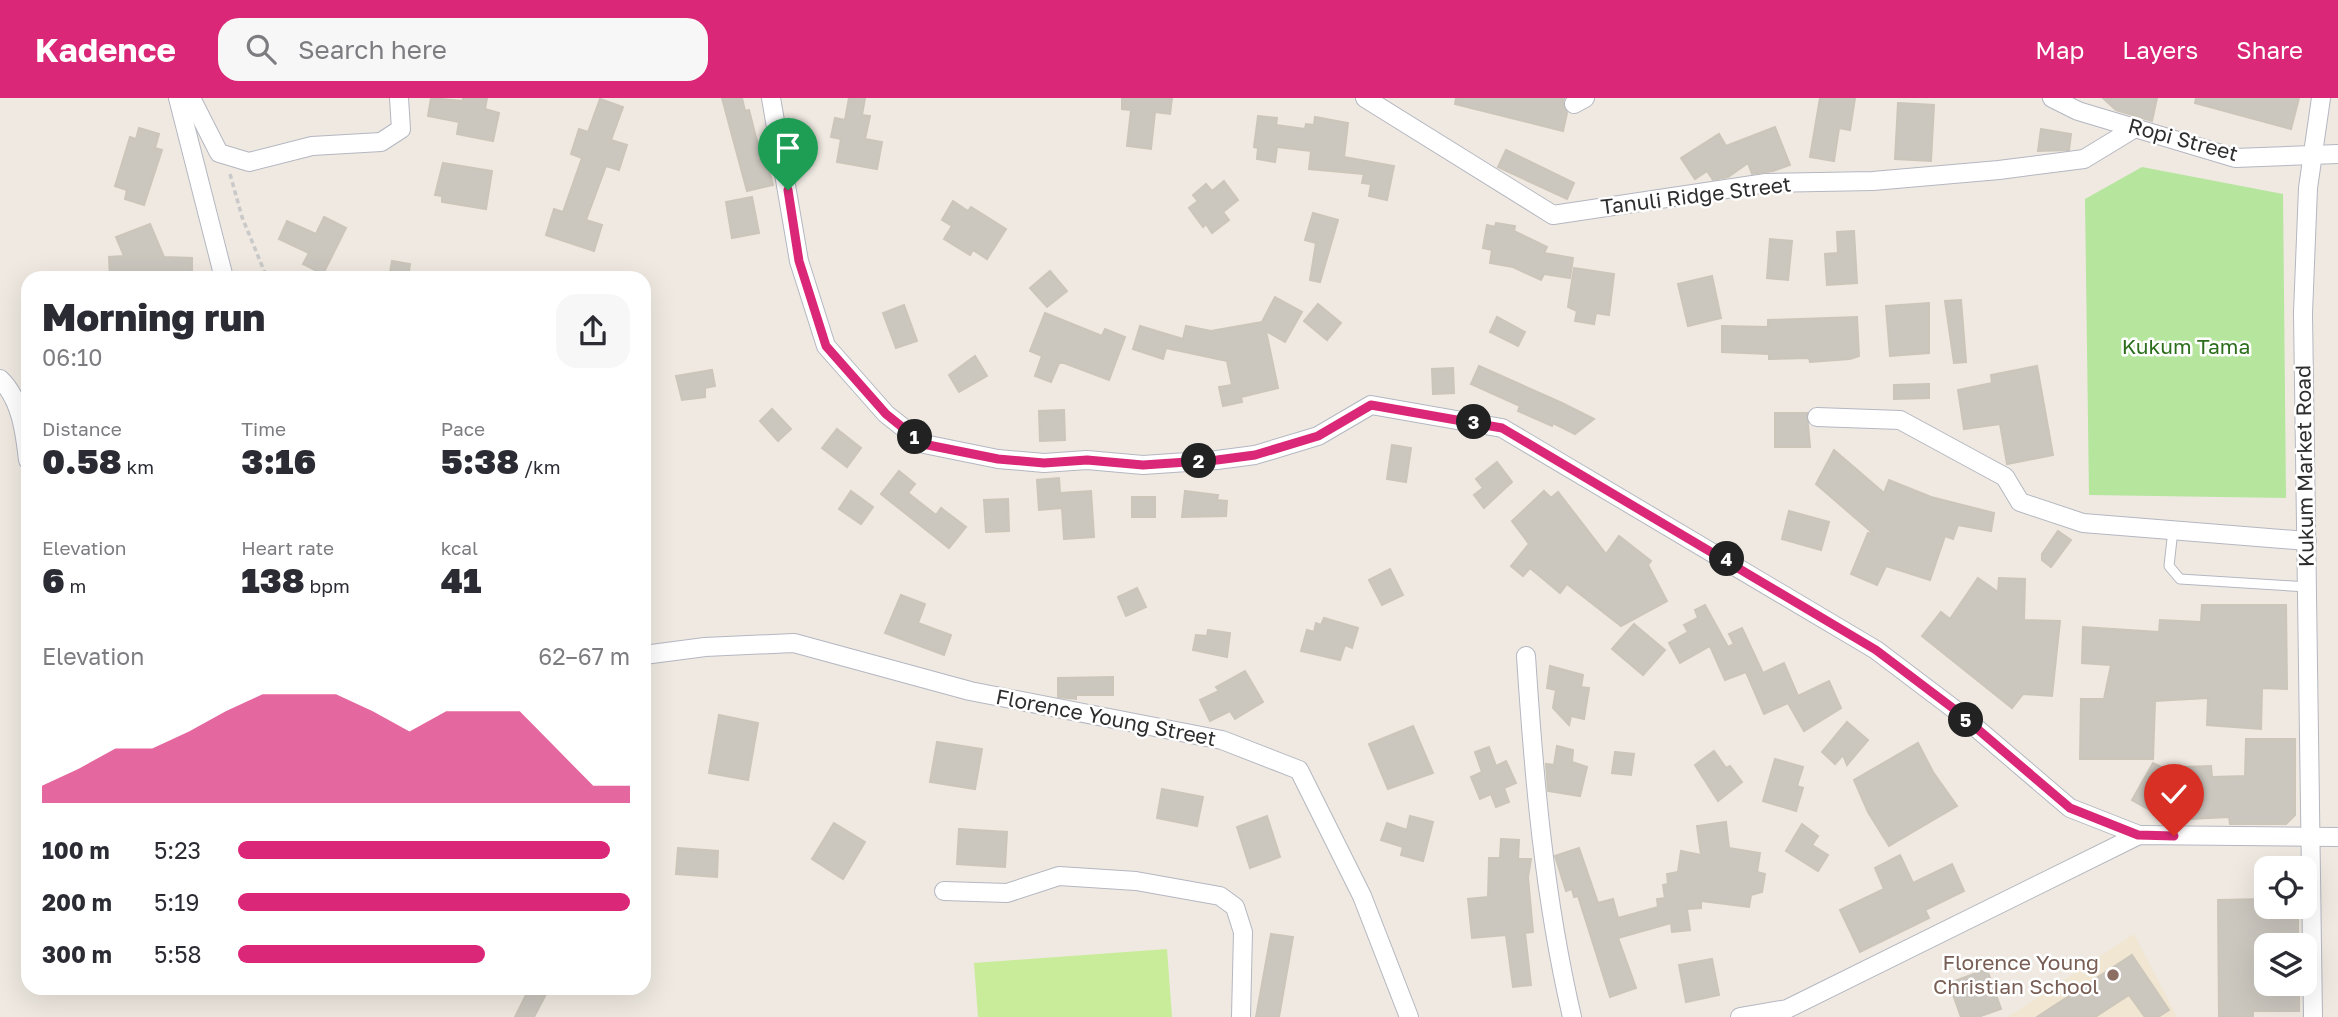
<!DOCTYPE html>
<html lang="en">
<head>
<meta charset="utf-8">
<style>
  body { margin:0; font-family:"Golos Text",sans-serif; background:#f7f7f7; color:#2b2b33; height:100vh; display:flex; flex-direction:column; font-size:26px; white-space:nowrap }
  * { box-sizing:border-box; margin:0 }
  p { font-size:23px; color:#7c7c81 }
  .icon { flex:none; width:38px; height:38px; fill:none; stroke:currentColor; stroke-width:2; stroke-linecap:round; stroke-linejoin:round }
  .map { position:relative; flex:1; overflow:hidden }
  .side { position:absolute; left:21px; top:173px; width:630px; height:724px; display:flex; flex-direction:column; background:#fff; border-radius:21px; box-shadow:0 7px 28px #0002 }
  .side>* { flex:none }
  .fabs { position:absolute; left:2254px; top:758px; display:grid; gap:14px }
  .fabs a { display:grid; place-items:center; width:63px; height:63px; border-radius:14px; background:#fff; box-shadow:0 7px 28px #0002; font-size:35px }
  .pin { position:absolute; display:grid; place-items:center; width:60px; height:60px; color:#fff; margin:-72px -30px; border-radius:50% 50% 50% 0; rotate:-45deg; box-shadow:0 0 7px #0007 }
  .pin .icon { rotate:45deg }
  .km { position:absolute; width:35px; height:35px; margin:-18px; border-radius:50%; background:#222; color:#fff; font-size:19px; line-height:35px; text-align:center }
  .round { display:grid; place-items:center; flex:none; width:74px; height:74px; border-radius:21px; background:#f7f7f7 }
  .summary { display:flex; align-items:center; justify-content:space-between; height:119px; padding:0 21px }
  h1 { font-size:38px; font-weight:800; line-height:52px }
  .stats { display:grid; grid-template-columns:repeat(3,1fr); gap:10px; height:119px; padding:7px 21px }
  .stats div { display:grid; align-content:center }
  .stats b { font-size:35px; font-weight:800 }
  .stats small { font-size:19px; font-weight:400 }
  .stats p { font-size:19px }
  .chart { height:196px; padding:14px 21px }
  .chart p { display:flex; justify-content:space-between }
  .chart svg { width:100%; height:126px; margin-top:7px; fill:#db2777; opacity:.7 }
  ul { padding:0 21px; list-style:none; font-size:23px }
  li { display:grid; grid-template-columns:112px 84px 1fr; align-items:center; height:52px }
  li i { height:18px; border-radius:9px; background:#db2777 }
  header { display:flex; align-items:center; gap:42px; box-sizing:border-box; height:98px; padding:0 35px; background:#db2777; color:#fff }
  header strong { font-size:33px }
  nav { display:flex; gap:38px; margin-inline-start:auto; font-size:24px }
  .search { width:490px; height:63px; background:#f7f7f7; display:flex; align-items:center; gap:18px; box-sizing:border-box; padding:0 24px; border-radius:21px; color:#7c7c81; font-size:26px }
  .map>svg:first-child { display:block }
  .education { fill:#f0e6d1 }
  .green { fill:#b6e59e }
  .pitch { fill:#c9ec9a }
  .building { fill:#cbc7bf; stroke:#cbc5ba; stroke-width:2 }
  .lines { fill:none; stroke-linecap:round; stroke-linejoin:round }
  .service-casing { stroke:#b4b7c1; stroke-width:11 }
  .minor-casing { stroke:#b4b7c1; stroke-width:20 }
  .path { stroke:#c9c9c9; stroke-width:3.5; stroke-dasharray:5 3.5; stroke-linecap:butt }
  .service { stroke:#fff; stroke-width:9 }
  .minor { stroke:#fff; stroke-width:18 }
  .route-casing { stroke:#fff; stroke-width:14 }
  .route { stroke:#db2777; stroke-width:9 }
  .education-dot { fill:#8d6e63; stroke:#fff; stroke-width:2.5 }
  .labels { text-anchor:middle; stroke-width:5; stroke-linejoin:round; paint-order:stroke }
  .street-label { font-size:21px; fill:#2e2e2e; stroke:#fff }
  .park-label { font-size:21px; fill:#2c6e1b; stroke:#fff }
  .education-label { font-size:21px; fill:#785e54; stroke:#fff; text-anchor:end }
</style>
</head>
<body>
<header>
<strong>Kadence</strong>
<div class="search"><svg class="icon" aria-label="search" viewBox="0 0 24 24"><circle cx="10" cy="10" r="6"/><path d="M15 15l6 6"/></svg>Search here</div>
<nav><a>Map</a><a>Layers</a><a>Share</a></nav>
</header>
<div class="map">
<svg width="2338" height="919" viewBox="0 0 2338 919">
  <rect width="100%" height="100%" fill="#efe9e1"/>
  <!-- education -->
  <path class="education" d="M2134,836L2177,919H2008Z"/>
  <!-- green -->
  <path class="green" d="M2142,69L2283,96L2286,400L2089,397L2085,101Z"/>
  <!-- pitch -->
  <path class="pitch" d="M1167,851L1172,919H978L974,865Z"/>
  <!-- building -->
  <g class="building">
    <path d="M431,0L463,3V0H487L485,11L499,15L493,43L457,36L459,24L428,18Z"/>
    <path d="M722,0H742L745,13L749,12L760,55L764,54L773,87L747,93Z"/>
    <path d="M849,0H865L862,17L870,18L865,41L882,44L877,71L837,64L841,41L831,39L835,20L845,22Z"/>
    <path d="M1122,0H1172L1170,16L1155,14L1151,51L1127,48L1131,12L1122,11Z"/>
    <path d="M1456,0H1564L1563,6L1567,15L1563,33L1455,6Z"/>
    <path d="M1820,0H1855L1850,32L1839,30L1834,63L1810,59Z"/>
    <path d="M2103,0H2157L2152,23L2116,12Z"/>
    <path d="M2196,0H2299L2291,31L2195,5Z"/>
    <path d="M600,1L623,9L611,42L627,47L619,72L606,68L586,122L602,127L594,153L546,137L554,111L563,114L582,60L571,56L579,31L588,34Z"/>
    <path d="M1898,5L1934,7L1931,63L1895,61Z"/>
    <path d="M1258,18L1277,20L1276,27L1305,31L1306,26L1314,27L1315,19L1348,25L1344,59L1394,68L1387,102L1369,98L1371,86L1362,85L1364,76L1309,71L1311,53L1277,49L1275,64L1257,61L1258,50L1254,49Z"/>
    <path d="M1775,29L1790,67L1773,73L1752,76L1748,65L1728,79L1713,82L1707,73L1695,81L1681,60L1719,36L1726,48Z"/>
    <path d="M139,30L159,36L155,50L162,52L144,107L125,101L127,92L115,88L130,39L136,41Z"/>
    <path d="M2041,31L2071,36L2069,52L2038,53Z"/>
    <path d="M1506,52L1574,85L1567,101L1498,69Z"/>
    <path d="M443,65L492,73L486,111L442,104V98L435,97Z"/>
    <path d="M1224,83L1238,102L1223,114L1229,122L1212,135L1206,126L1203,129L1189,110L1198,103L1193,97L1206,86L1212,93Z"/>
    <path d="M752,99L759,135L732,140L726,104Z"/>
    <path d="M953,103L968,113L971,109L1006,131L987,161L973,152L970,157L944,141L952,128L942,122Z"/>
    <path d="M1313,115L1338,122L1320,184L1310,182L1316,145L1305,142Z"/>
    <path d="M324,119L346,130L323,176L303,166L309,155L279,141L287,123L316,136Z"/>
    <path d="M1496,125L1515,128L1514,133L1547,149L1544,155L1573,160L1570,180L1544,176L1541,182L1513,169L1490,165L1492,152L1483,150L1487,127L1495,129Z"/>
    <path d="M150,126L164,159L192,160V180H110L109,159L124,158L116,139Z"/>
    <path d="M1854,133L1857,185L1827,187L1825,156L1838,155L1837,134Z"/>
    <path d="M1770,141L1792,143L1788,182L1767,180Z"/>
    <path d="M392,163L410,166L408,180H389Z"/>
    <path d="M1574,170L1614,176L1609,217L1596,215L1594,226L1575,223L1577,213L1568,209Z"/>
    <path d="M1050,173L1067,193L1047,209L1030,190Z"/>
    <path d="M1712,178L1721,220L1688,228L1678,186Z"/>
    <path d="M1275,199L1302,214L1285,244L1266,233L1278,290L1241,299L1242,304L1223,308L1219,289L1232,287L1227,263L1166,250L1163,261L1133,251L1140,228L1183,241L1186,228L1211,233L1262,224Z"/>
    <path d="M1961,202L1966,264L1954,265L1945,203Z"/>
    <path d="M1929,205V255L1890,258L1886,208Z"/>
    <path d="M1318,206L1341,225L1327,242L1304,223Z"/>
    <path d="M904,207L917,243L896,250L883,215Z"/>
    <path d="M1045,215L1102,238L1105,231L1125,239L1109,282L1064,265H1059L1051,284L1035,278L1042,258L1030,253Z"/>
    <path d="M1497,219L1525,234L1518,248L1490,234Z"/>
    <path d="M1857,219L1859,258L1850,261L1810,264L1809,260L1769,261V256L1722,254V228L1768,229V222Z"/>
    <path d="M975,258L987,278L959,294L949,277Z"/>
    <path d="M1479,268L1562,305L1594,321L1575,336L1553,325L1552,328L1518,313L1520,308L1471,286Z"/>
    <path d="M2037,268L2053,357L2007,366L2000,326L1964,331L1958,292L1992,285L1991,277Z"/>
    <path d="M1453,270L1454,295L1433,296L1432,271Z"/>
    <path d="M712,272L715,288L705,290V299L682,302L676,278Z"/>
    <path d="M1929,286V300L1894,301V287Z"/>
    <path d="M772,311L791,331L778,343L760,323Z"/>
    <path d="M1064,312L1065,342L1040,343L1039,313Z"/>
    <path d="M1775,315H1807L1810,349H1775Z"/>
    <path d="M837,331L861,350L847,369L822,350Z"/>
    <path d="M1392,347L1411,350L1406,384L1387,381Z"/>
    <path d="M1834,352L1884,395L1889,382L1931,399L1994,415L1991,433L1958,427L1953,441L1945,438L1930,482L1886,468L1877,487L1851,476L1868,435L1875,437L1816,386Z"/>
    <path d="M1497,364L1512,384L1484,410L1474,397L1483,390L1476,381Z"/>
    <path d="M899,373L915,386L908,395L936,417L941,410L966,429L949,450L881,396Z"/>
    <path d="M1059,380L1060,395L1091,393L1094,439L1064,441L1062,410L1039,412L1037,382Z"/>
    <path d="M851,393L873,409L861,426L839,411Z"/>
    <path d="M1185,393L1218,397L1217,402L1227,403L1226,418L1182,419Z"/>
    <path d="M1544,393L1551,400L1558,394L1606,456L1619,438L1651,463L1648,467L1667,503L1621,528L1567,486L1560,495L1530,470L1523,478L1511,468L1529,446L1512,423Z"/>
    <rect x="1132" y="399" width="23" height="20"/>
    <path d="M1008,401L1009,433L986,434L984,402Z"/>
    <path d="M1789,413L1829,424L1821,452L1782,441Z"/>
    <path d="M2058,433L2071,442L2051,469L2042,462V456Z"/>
    <path d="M1390,471L1403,497L1382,507L1369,482Z"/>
    <path d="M1978,480L1998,494L1999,480L2025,481L2024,522L2060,523L2052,598L2023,596L2012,610L1922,538L1941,514L1950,521Z"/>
    <path d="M1137,490L1146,509L1126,518L1118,499Z"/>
    <path d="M901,497L925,506L918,525L951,537L944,557L885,535Z"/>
    <path d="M1705,507L1728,549L1734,546L1729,536L1742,530L1763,575L1784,565L1798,598L1829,583L1841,610L1804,633L1788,605L1764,616L1746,574L1725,582L1710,548L1680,565L1669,545L1688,534L1684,527L1698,520L1695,512Z"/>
    <path d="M2202,507H2286L2287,591L2262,590L2261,631L2207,627L2208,600L2155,603L2153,661H2080L2081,601H2104L2111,567L2082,565L2083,529L2159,534L2160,522L2201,524Z"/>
    <path d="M1324,520L1358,530L1352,550L1345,547L1340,562L1301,553L1307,532L1314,534L1316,525L1321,527Z"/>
    <path d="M1634,526L1665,552L1643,577L1612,551Z"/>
    <path d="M1208,532L1230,535L1227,559L1193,552L1196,537L1207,538Z"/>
    <path d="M1550,568L1583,577L1581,589L1589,590L1584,621L1571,618L1569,627L1553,610L1556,592L1547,590Z"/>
    <path d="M1245,573L1263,604L1235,621L1230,613L1210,623L1200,602L1219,593L1216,589Z"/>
    <path d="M1113,579V597H1076V601L1058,599V580Z"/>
    <path d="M719,617L758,625L748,682L709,675Z"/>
    <path d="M1847,624L1868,642L1847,667L1843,657L1835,666L1822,654Z"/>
    <path d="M1413,628L1433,675L1388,691L1369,646Z"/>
    <path d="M2246,641H2295V717L2286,726H2230L2229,719L2168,722L2132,702L2153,665L2184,680V669L2211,668L2212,679L2245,678Z"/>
    <path d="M937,644L982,651L975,691L930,684Z"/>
    <path d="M1918,645L1933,674L1957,708L1889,748L1868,714L1854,682Z"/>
    <path d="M1557,648L1573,652L1572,664L1587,669L1580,698L1548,693L1546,666L1554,667Z"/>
    <path d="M1489,649L1496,668L1506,663L1516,685L1504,690L1509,704L1496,709L1491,696L1480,701L1471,679L1482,674L1475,654Z"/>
    <path d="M1714,653L1726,670L1730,668L1742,684L1718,703L1695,667Z"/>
    <path d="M1615,654L1634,656L1631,677L1612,675Z"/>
    <path d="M1775,661L1803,669L1797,688L1803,690L1796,713L1763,703Z"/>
    <path d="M1162,691L1203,699L1197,728L1157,720Z"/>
    <path d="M1267,718L1280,759L1250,770L1237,729Z"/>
    <path d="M1410,718L1433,724L1423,763L1401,757L1403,749L1381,742L1387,725L1407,732Z"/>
    <path d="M1726,724L1729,750L1760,755L1757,774L1765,776L1762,794L1751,797L1749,809L1701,803V810L1687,811L1690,832L1672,834L1671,825L1618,840L1636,890L1610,899L1578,798L1574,799L1572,791L1566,793L1555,758L1579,750L1598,805L1613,801L1618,820L1658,809L1657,801L1665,800L1663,787L1668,786L1667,776L1678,774L1681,753L1701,757L1697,728Z"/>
    <path d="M834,725L865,744L843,781L812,761Z"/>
    <path d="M1802,726L1818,738L1812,747L1828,757L1818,773L1786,753Z"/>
    <path d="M959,731L1007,734L1005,769L957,766Z"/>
    <path d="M1501,741L1519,742L1518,761H1531L1528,779L1533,834L1525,835L1531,887L1513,889L1506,837L1472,840L1468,801L1488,799L1489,760H1500Z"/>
    <path d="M678,750L718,753L717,779L676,776Z"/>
    <path d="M1900,757L1913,785L1952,766L1964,793L1925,812L1929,820L1860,854L1840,812L1884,791L1875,770Z"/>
    <path d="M2266,801V808H2298V843H2266V886H2299V913H2253V919H2219L2218,802Z"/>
    <path d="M1271,836L1293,839L1279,919H1256Z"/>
    <path d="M2132,857L2169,912L2158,919H2145L2129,897L2095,919H2037Z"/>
    <path d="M1712,861L1719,897L1686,904L1679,867Z"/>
    <path d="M1987,871L2001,911L1978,919H1961L1949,885Z"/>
    <path d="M529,891L546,896L534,919H515Z"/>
  </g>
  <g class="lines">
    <!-- service casing -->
    <g class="service-casing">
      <path id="service" d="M2173,432L2169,468L2180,481L2308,489"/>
    </g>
    <!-- minor casing -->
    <g class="minor-casing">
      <g id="minor">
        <path d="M178,0L224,180"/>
        <path d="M191,0L219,55L249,64L312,48L381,44L401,31L399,0"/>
        <path d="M771,0L799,163L826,248L886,316L924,346L998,361L1044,365L1087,362L1143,367L1217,362L1255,357L1318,338L1371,307L1502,330L1876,552L1954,611L2070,710L2139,737"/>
        <path d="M1365,0L1553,117L1766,85L1873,83L1999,72L2084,61L2135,30"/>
        <path d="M2052,0L2078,13L2235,60L2338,56"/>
        <path d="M1574,6L1585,0"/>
        <path d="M0,281C21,301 25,335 28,362"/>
        <path d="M1817,319L1900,322L2005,379L2020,404L2083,425L2307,443"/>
        <path d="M644,557L705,549L794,545L970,593L1222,642L1299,672L1362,798L1409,919"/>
        <path d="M1526,558C1534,681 1544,798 1572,919"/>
        <path d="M944,793L1007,795L1059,778L1136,783L1220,798L1235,809L1243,834L1241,919"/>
        <path d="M1740,919L1787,911L2139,737L2338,739"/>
        <path d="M2313,919L2303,215L2308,90L2321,0"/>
      </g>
    </g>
    <!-- path -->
    <path class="path" d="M230,76L242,119L267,180"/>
    <!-- service -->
    <use href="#service" class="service"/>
    <!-- minor -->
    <use href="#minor" class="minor"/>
  </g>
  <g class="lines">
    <!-- route casing -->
    <g class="route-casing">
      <path id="route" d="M788,92L799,163L826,248L886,316L923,346L998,361L1044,365L1087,362L1143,367L1217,362L1255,357L1318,338L1371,307L1502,330L1876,552L1954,611L2070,710L2138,737L2174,738"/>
    </g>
    <!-- route -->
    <use href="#route" class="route"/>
  </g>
  <!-- markers -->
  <circle class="education-dot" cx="2113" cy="877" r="7"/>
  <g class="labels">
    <!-- street labels -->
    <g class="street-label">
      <text transform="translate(2183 42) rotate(15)" y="7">Ropi Street</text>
      <text transform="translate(1696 98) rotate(-7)" y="7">Tanuli Ridge Street</text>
      <text transform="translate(2305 368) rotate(-91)" y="7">Kukum Market Road</text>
      <text transform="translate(1106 620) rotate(11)" y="7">Florence Young Street</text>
    </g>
    <!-- park labels -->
    <g class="park-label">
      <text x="2186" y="256">Kukum Tama</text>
    </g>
    <!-- education labels -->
    <g class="education-label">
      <text x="2099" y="872">Florence Young<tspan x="2099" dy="24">Christian School</tspan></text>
    </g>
  </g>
</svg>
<div class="fabs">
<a><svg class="icon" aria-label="locate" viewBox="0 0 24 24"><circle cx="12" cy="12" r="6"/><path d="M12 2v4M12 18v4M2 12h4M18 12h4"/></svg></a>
<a><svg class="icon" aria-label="layers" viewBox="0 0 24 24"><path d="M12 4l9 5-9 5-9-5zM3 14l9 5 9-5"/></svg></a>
</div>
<div class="pin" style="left:788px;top:92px;background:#1e9e55"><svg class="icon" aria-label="arrive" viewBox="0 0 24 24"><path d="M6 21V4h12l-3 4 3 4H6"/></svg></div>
<div class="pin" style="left:2174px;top:738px;background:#d93025"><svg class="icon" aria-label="check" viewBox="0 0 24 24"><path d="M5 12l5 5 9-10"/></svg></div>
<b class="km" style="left:915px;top:339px">1</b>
<b class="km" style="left:1199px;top:363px">2</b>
<b class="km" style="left:1474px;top:324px">3</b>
<b class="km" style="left:1727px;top:461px">4</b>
<b class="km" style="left:1966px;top:622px">5</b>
<section class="side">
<div class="summary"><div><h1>Morning run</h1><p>06:10</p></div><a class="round"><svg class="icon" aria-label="share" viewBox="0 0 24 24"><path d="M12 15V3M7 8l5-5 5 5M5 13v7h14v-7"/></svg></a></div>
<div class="stats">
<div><p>Distance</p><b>0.58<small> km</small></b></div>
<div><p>Time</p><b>3:16</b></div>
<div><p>Pace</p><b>5:38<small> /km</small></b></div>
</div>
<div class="stats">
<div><p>Elevation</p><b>6<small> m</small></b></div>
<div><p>Heart rate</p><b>138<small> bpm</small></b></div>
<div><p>kcal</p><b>41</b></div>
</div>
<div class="chart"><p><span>Elevation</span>62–67 m</p>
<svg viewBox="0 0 160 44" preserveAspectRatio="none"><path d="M0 44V38L10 32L20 25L30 25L40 19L50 12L60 6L70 6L80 6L90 12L100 19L110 12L120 12L130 12L140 25L150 38L160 38V44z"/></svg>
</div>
<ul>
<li><b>100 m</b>5:23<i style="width:95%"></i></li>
<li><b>200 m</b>5:19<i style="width:100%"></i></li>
<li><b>300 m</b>5:58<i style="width:63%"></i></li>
</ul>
</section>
</div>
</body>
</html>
